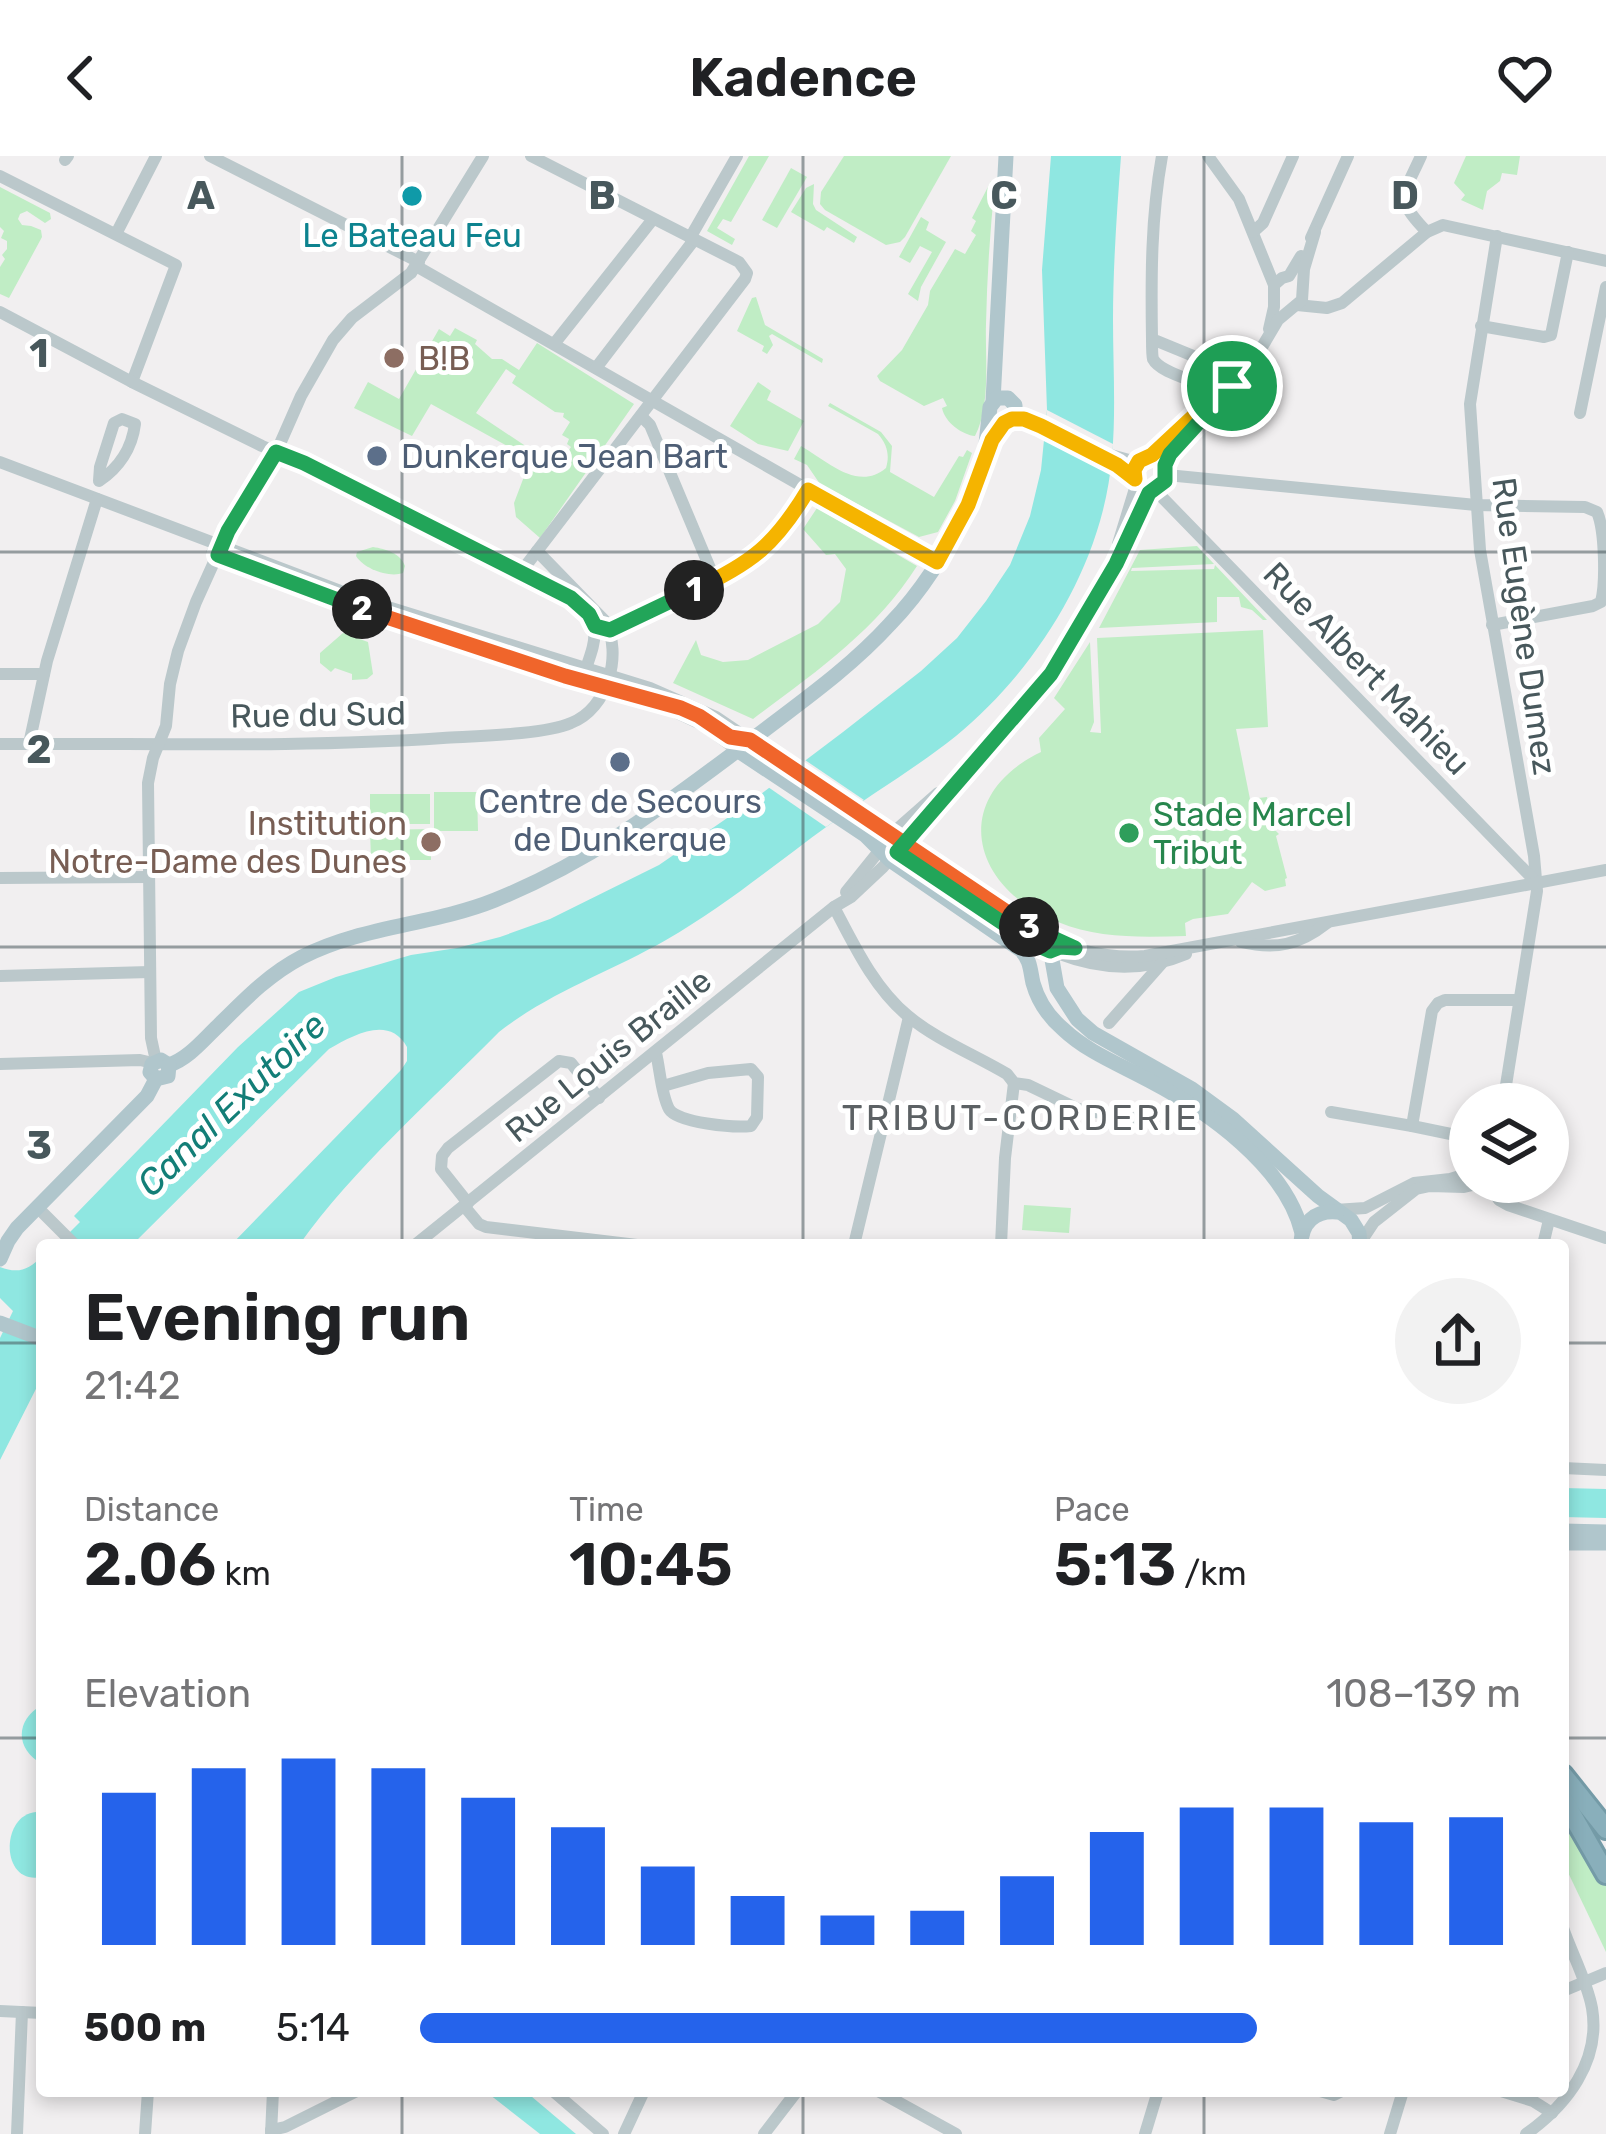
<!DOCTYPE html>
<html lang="en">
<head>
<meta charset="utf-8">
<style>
  body { margin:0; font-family:Rubik,sans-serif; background:#f2f2f2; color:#202124; height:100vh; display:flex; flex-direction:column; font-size:45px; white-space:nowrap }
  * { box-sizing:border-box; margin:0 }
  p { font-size:39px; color:#757577 }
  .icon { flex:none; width:66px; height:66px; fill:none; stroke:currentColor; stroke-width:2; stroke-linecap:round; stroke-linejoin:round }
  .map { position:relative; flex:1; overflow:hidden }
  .sheet { position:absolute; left:36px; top:1083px; width:1533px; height:858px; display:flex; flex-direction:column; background:#fff; border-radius:12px; box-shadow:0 6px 18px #0003 }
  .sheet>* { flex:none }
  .tools { position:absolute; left:1449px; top:927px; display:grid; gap:24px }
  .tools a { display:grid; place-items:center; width:120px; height:120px; border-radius:50%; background:#fff; box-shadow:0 6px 18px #0003; font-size:60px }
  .pin { position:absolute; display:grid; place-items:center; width:102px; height:102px; color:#fff; margin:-51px; border:6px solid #fff; border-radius:50%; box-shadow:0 3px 12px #0007 }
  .km { position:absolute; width:60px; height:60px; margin:-30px; border-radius:50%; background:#222; color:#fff; font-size:33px; line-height:60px; text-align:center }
  .round { display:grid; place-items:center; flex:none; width:126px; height:126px; border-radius:63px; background:#f2f2f2 }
  .head { display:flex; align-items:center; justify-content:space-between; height:204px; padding:0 48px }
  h1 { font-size:66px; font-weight:600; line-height:90px }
  .metrics { display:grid; grid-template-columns:repeat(3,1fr); gap:18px; height:204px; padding:12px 48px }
  .metrics div { display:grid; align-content:center }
  .metrics b { font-size:60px; font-weight:600 }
  .metrics small { font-size:33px; font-weight:400 }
  .metrics p { font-size:33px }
  .chart { height:336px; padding:24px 48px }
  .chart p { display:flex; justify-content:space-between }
  .chart svg { width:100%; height:216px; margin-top:12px; stroke:#2563eb; stroke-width:6 }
  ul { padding:0 48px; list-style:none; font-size:39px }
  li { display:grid; grid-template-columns:192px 144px 1fr; align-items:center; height:90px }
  li i { height:30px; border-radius:15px; background:#2563eb }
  header { display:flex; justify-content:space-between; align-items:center; height:156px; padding:0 48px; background:#fff; font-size:54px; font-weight:600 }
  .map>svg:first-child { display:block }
  .green { fill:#c0edc5; fill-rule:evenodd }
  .water { fill:#8fe7e1 }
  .pier { fill:#f1eff0 }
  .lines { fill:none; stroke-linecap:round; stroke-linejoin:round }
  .highway-casing { stroke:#749ba7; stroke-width:24 }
  .minor { stroke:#bbc8cb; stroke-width:12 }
  .major { stroke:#b0c6cc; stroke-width:15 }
  .highway { stroke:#89afbb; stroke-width:18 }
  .split-1-casing { stroke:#fff; stroke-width:24 }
  .split-2-casing { stroke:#fff; stroke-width:24 }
  .split-3-casing { stroke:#fff; stroke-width:24 }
  .split-4-casing { stroke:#fff; stroke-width:24 }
  .split-1 { stroke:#f5b400; stroke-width:15 }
  .split-2 { stroke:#22a559; stroke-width:15 }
  .split-3 { stroke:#f0652b; stroke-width:15 }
  .split-4 { stroke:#22a559; stroke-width:15 }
  .grid { fill:none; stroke:#48585c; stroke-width:3; stroke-opacity:0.55 }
  .culture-dot { fill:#0f9aa8; stroke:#fff; stroke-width:4.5 }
  .education-dot { fill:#8d6e63; stroke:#fff; stroke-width:4.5 }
  .service-dot { fill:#5c6f8a; stroke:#fff; stroke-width:4.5 }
  .leisure-dot { fill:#2e9e5b; stroke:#fff; stroke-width:4.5 }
  .labels { text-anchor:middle; stroke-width:10; stroke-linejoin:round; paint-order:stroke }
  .culture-label { font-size:33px; fill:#0d838f; stroke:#fff }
  .education-label { font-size:33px; fill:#785e54; stroke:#fff; text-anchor:start }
  .service-label { font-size:33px; fill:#4e5e75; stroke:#fff; text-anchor:start }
  .street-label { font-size:33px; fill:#48585c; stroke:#fff }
  .leisure-label { font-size:33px; fill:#27864d; stroke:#fff; text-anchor:start }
  .water-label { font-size:36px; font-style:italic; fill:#137e77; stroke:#fff }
  .neighbourhood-label { font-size:36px; letter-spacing:3px; fill:#5c6164; stroke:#fff }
  .grid-label { font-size:39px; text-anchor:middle; font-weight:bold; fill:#48585c; stroke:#fff; stroke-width:10; stroke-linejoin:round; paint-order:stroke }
</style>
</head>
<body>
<header><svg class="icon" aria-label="back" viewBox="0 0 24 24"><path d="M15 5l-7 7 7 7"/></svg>Kadence<svg class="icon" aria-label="heart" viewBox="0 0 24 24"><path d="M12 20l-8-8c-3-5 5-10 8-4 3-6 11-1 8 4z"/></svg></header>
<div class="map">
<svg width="1606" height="1978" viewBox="0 0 1606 1978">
  <rect width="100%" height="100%" fill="#f1eff0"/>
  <!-- green -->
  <g class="green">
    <path d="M749,0H769L731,66L723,63L717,72L735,83L732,89L707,75Z"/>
    <path d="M844,0H951L905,81L900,86L886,89L825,54L820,48L821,36Z"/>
    <path d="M1466,0H1520L1517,19L1502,17L1500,25L1487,35L1483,54L1461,44L1465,39L1454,27Z"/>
    <path d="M791,12L807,21L777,72L762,64Z"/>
    <path d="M991,25L995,27C990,74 987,121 986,168C985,202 991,249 975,280C963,279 945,267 942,252L947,250L943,242L924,250L880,225L877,220L902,194L928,149L930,135L955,93L965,98L976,79L971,75L976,65L972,62Z"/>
    <path d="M814,28L813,48L816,54L857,81L854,87L827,71L824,75L791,56L806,32Z"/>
    <path d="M0,31L50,57L51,63L45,67L27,55L20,58L18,63L22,69L31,70L41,74L42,81L9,142L0,138V111L5,103L2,99L7,93V85L1,82L4,75L0,71Z"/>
    <path d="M921,61L929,66L926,74L946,86L921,131L918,145L908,138L932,96L920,90L910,107L899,101Z"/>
    <path d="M756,141L765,169L823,203L822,207L772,178L769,180L773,189L767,198L762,195L764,190L737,175L752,142Z"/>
    <path d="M455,172L477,184L475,188L492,203H502L519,214L537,187L634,248L540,382L516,361L514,347L525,318L511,292L431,248L412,280L354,252L368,226L399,243L439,173L450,180ZM506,213L516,220L512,227L555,256L564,257L563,261L570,266L562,279L569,283L567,288L571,291L562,304H555L554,300L542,301L476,257Z"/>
    <path d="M758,226L771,235L767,244L804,265L788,295L758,288L730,270Z"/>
    <path d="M830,247L881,276L892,290L890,316L934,341L959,300L963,301L967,294L972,297L955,345L938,376L919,381L820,328L807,309L794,303L801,290C827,305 858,336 886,312C890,299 887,288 878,278L828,250Z"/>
    <path d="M817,352L917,410C876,475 813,518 753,563L673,527L696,484L701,499L723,506L748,504L818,468L840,446L846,413L835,398L826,399L803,373Z"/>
    <path d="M1197,390L1214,408L1132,412L1131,415L1214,413L1215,409L1267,464H1263L1252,454L1241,451L1239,441H1217V466L1099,472L1140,394Z"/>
    <path d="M373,391C386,393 400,397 405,410L403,417C389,422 364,413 356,400L357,396Z"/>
    <path d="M1263,474L1268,571L1236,573L1250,643L1267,641L1271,657H1275L1269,668L1279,678L1276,680L1287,722L1285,723L1286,730L1265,735L1252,726L1228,758L1193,763L1185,767L1186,780C1142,781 1099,783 1058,766C971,732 948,641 1041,596L1039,582L1065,553L1054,542L1090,486L1094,566L1090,576L1101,577L1097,482Z"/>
    <path d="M343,477L368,486L373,518L367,523L352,524V518L335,512L331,516L320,507V497Z"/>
    <path d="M434,636H477L478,675H434Z"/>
    <rect x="370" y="638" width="60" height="30"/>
    <path d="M431,673V704H371L370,674Z"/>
    <path d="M1024,1049L1071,1052L1069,1077L1022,1074Z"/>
    <path d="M1563,1661L1606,1727V1796L1563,1706Z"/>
  </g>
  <!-- water -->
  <g class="water">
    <path d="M1051,0H1121C1117,55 1113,109 1113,164C1113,227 1119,293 1103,354C1081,441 1025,523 956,580C916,612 871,638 829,669C775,708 724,751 666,784C610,816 550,836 499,876C432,944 354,1012 299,1089H231L401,914L407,905V891C389,859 354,879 329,893L132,1089H57L80,1066L74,1060L238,891L299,836L336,821L411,799L457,792L500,781L550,763L659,709L749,647L843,576L921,515L957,482L986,445L1010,409L1030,360L1041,314L1047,254L1042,114Z"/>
    <path d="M42,1100V1221L0,1304V1182L13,1155L0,1142V1111C18,1118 29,1114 42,1100Z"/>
    <path d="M1563,1332L1606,1333V1362L1563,1361Z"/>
    <path d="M42,1549V1608C15,1593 15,1564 42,1549Z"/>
    <path d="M36,1656L42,1657V1721C0,1730 0,1659 36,1656Z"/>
    <path d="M485,1935H525L576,1978H540Z"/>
  </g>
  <!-- pier -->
  <g class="pier">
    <path d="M1047,254L1113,288L1111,317L1045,281Z"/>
    <path d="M805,604L864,644L826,671L768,631Z"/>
  </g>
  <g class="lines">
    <!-- highway casing -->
    <g class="highway-casing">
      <g id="highway">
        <path d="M1563,1619L1606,1673"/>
        <path d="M1563,1643L1606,1718"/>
      </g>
    </g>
    <!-- minor -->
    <g class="minor">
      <path d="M210,0L419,106"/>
      <path d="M1208,0L1239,43L1274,129"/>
      <path d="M1421,0C1403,40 1394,42 1427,76"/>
      <path d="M65,4L68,0"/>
      <path d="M0,20L176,109L132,226"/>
      <path d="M1253,76L1263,67L1293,0"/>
      <path d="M116,78L156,0"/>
      <path d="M1497,80L1470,248L1480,394L1534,700L1537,735L1503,948"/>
      <path d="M690,82L737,0"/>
      <path d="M1311,82L1348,0"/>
      <path d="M416,110L937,407"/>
      <path d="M1297,149L1327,152L1342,147L1427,76L1443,69L1606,105"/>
      <path d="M0,156L132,226L262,290L304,307L571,443C604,468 596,483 584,518"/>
      <path d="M1481,170L1544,181L1551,179L1568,96"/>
      <path d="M1269,173L1274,151V129L1282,122L1289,120L1301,100"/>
      <path d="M1152,183L1208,206L1211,212L1205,225L1198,227C1186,222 1159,215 1153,203C1152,200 1152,186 1152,183C1151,121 1151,61 1162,0"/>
      <path d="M554,188L653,63"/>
      <path d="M596,212L694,84"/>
      <path d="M1580,257L1606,131"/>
      <path d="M641,260L650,269L715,424"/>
      <path d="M122,263L135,268C132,292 119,312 99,325L100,311L114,267Z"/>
      <path d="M1012,263C1039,263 1097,297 1120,311C1130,318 1139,334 1152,333C1161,333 1162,328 1166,321L1165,309L1169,300L1246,218L1278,164L1302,144L1304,113L1315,76"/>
      <path d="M1111,299L1129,304L1154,301L1165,309"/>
      <path d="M1150,301L1203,253"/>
      <path d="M0,306L362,443L650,532L716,561L750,584"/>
      <path d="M1167,319L1476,349L1585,351L1597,356C1605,374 1606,426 1601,446L1593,450L1492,469"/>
      <path d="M1154,333L1535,725"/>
      <path d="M1118,388L1137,326"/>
      <path d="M212,397L359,452L669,553L703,569L737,594"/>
      <path d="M521,416L745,123L747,117L739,106L531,0"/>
      <path d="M601,473L609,474C660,450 729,427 770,388C786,373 797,352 809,334"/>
      <path d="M0,518H44"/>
      <path d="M0,588C148,587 296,592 443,582C475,580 543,579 571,567C608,553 623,498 605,465L537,395"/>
      <path d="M29,588L47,505L97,343"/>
      <path d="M893,694C981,749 1073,846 1186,798"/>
      <path d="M0,722L148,721"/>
      <path d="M846,736L896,674L938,637"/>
      <path d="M834,751C854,789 874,832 908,860C937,884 975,899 1007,918L1014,927L1028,929L1078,953L1143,964L1149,963L1157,956"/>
      <path d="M1038,776C1071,794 1107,803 1145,800L1606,714"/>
      <path d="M1241,786C1276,794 1299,789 1327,767"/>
      <path d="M0,820L150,816"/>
      <path d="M1109,867L1162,807"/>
      <path d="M656,897C660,913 661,938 669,953C677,967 735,972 751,970L757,961L758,921L751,913L708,917L663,930"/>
      <path d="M156,905L151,882L148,627L153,602L166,570L170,528L178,495L196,446L228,375L279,290L301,240L333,184L352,162L411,117L483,0"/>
      <path d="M0,908L140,904L153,907"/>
      <path d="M1331,956L1412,970"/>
      <path d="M1470,982L1412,970L1432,855L1438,847L1445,844H1519"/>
      <path d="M1487,1026L1499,1044L1508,1049L1606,1082"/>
      <path d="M468,1047L441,1013L442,1000L448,992L559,905L571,907L599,942"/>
      <path d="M464,1050L479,1068L486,1071L637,1089"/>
      <path d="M38,1052L75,1089"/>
      <path d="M1335,1054L1365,1052L1414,1027L1450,1023L1470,1017"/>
      <path d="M1360,1087L1374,1066L1416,1033L1430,1030L1464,1031L1485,1026"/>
      <path d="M415,1089L834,751L851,741L883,711L1051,518L1116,408L1151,333"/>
      <path d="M854,1089L909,861"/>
      <path d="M1001,1089L1005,1002L1014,927"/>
      <path d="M1543,1089L1549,1064"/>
      <path d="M1563,1312L1606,1314"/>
      <path d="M1563,1835L1606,1817"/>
      <path d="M0,1855L42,1857"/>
      <path d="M553,1935L603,1978"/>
      <path d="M878,1935L956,1978"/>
      <path d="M1320,1935L1334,1939L1342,1935"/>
      <path d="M1501,1935L1533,1945L1552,1957"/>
      <path d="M271,1974L285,1971L357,1935"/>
      <path d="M17,1978L22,1856"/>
      <path d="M145,1978L148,1935"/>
      <path d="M271,1978L273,1935"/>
      <path d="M624,1978L644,1935"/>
      <path d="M764,1978L797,1935"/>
      <path d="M1145,1978L1158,1935"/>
      <path d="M1390,1978L1403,1935"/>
      <path d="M1526,1978C1567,1949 1601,1905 1592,1852C1587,1825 1572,1798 1563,1772"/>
    </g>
    <!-- major -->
    <g class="major">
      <path d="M993,245L1006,0"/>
      <path d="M750,584L1038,777L1051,798L1057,832L1077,863L1093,877L1192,933L1233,963L1318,1040L1351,1064L1359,1077L1360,1089"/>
      <path d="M737,594L865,679L890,704L1021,794C1031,805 1030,814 1033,827C1038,845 1049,861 1063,873C1087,896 1121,909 1150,925C1207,955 1286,1010 1302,1077"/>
      <path d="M169,909C189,902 203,884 218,870C244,844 269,818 302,801C362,770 433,769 495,744C596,703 664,649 750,585C798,548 849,513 890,468C924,433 950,390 969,346C978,325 985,285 1001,270C1005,266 1011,263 1015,259V249L1008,242H997L990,251L984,306"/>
      <path d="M156,923L150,916L152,908L161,904L169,909"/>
      <path d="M1301,1089C1301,1067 1315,1054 1337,1056"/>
      <path d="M0,1103L8,1085L17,1072L147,940L156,923L168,920L169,909"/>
      <path d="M0,1167L42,1183"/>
      <path d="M1563,1375L1606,1376"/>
      <path d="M1563,1387H1606"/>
    </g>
    <!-- highway -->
    <use href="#highway" class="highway"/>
  </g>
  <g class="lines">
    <!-- split-1 casing -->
    <g class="split-1-casing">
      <path id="split-1" d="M694,434C752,407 775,389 808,334L937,406L968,349L992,284L1004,267L1012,263H1024L1041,270L1117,309L1135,323L1134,314L1139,305L1152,299L1196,258L1232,230"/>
    </g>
    <!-- split-2 casing -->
    <g class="split-2-casing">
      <path id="split-2" d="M362,453L218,399L228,375L276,296L304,307L571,442L589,458L595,470L610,474L694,434"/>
    </g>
    <!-- split-3 casing -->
    <g class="split-3-casing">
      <path id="split-3" d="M362,453L565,520L681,552L699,560L730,581L750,584L1029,771"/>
    </g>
    <!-- split-4 casing -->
    <g class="split-4-casing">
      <path id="split-4" d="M1029,771L1075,792L1060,791L1050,795L1034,788L897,696L1051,518L1116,408L1149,337L1165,325V309L1170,298L1232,230"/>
    </g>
    <!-- split-1 -->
    <use href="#split-1" class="split-1"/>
    <!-- split-2 -->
    <use href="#split-2" class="split-2"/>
    <!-- split-3 -->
    <use href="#split-3" class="split-3"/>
    <!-- split-4 -->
    <use href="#split-4" class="split-4"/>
  </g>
  <!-- grid -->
  <path class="grid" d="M402,0V1089M803,0V1089M1204,0V1089M0,396H1606M0,791H1606M0,1187H42M1563,1187H1606M0,1582H42M1563,1582H1606M402,1935V1978M803,1935V1978M1204,1935V1978"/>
  <!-- markers -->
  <circle class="culture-dot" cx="412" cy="40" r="12"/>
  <g class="education-dot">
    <circle cx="394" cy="202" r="12"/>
    <circle cx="431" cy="686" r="12"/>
  </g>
  <g class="service-dot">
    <circle cx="377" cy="300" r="12"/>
    <circle cx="620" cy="606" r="12"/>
  </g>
  <circle class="leisure-dot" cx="1129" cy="677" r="12"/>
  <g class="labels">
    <!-- culture labels -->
    <g class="culture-label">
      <text x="412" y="91">Le Bateau Feu</text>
    </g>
    <!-- education labels -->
    <g class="education-label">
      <text x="418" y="214">B!B</text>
      <text x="407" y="679" text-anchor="end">Institution<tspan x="407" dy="38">Notre-Dame des Dunes</tspan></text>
    </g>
    <!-- service labels -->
    <g class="service-label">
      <text x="401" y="312">Dunkerque Jean Bart</text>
      <text x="620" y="657" text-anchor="middle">Centre de Secours<tspan x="620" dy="38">de Dunkerque</tspan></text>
    </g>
    <!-- street labels -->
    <g class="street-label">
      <text transform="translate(1525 470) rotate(82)" y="12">Rue Eugène Dumez</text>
      <text transform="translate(1367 512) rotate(46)" y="12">Rue Albert Mahieu</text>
      <text transform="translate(318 558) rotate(-1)" y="12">Rue du Sud</text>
      <text transform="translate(608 899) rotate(-39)" y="12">Rue Louis Braille</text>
    </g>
    <!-- leisure labels -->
    <g class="leisure-label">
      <text x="1153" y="670">Stade Marcel<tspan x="1153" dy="38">Tribut</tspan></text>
    </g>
    <!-- water labels -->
    <g class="water-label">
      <text transform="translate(231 948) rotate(-44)" y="13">Canal Exutoire</text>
    </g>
    <!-- neighbourhood labels -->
    <g class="neighbourhood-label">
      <text x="1021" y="974">TRIBUT-CORDERIE</text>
    </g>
  </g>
  <g class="grid-label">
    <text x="201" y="53">A</text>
    <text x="602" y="53">B</text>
    <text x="1004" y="53">C</text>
    <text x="1405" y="53">D</text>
    <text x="39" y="211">1</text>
    <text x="39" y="607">2</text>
    <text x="39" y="1003">3</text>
  </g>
</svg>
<div class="tools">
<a><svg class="icon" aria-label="layers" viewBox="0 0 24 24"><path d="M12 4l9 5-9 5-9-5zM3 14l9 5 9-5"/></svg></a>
</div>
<div class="pin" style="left:1232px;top:230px;background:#1e9e55"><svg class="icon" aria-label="arrive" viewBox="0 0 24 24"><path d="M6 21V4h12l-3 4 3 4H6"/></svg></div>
<b class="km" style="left:694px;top:434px">1</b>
<b class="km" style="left:362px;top:453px">2</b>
<b class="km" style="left:1029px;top:771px">3</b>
<section class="sheet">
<div class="head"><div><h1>Evening run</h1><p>21:42</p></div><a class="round"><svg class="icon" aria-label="share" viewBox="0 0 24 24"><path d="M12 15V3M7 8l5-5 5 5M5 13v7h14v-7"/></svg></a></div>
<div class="metrics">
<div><p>Distance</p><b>2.06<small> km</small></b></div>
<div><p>Time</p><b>10:45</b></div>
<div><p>Pace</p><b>5:13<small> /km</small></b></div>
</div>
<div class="chart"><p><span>Elevation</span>108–139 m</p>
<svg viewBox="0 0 160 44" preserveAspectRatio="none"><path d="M5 44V13M15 44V8M25 44V6M35 44V8M45 44V14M55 44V20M65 44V28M75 44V34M85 44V38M95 44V37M105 44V30M115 44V21M125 44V16M135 44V16M145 44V19M155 44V18"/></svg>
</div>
<ul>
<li><b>500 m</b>5:14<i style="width:76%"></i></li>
</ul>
</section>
</div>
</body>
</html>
